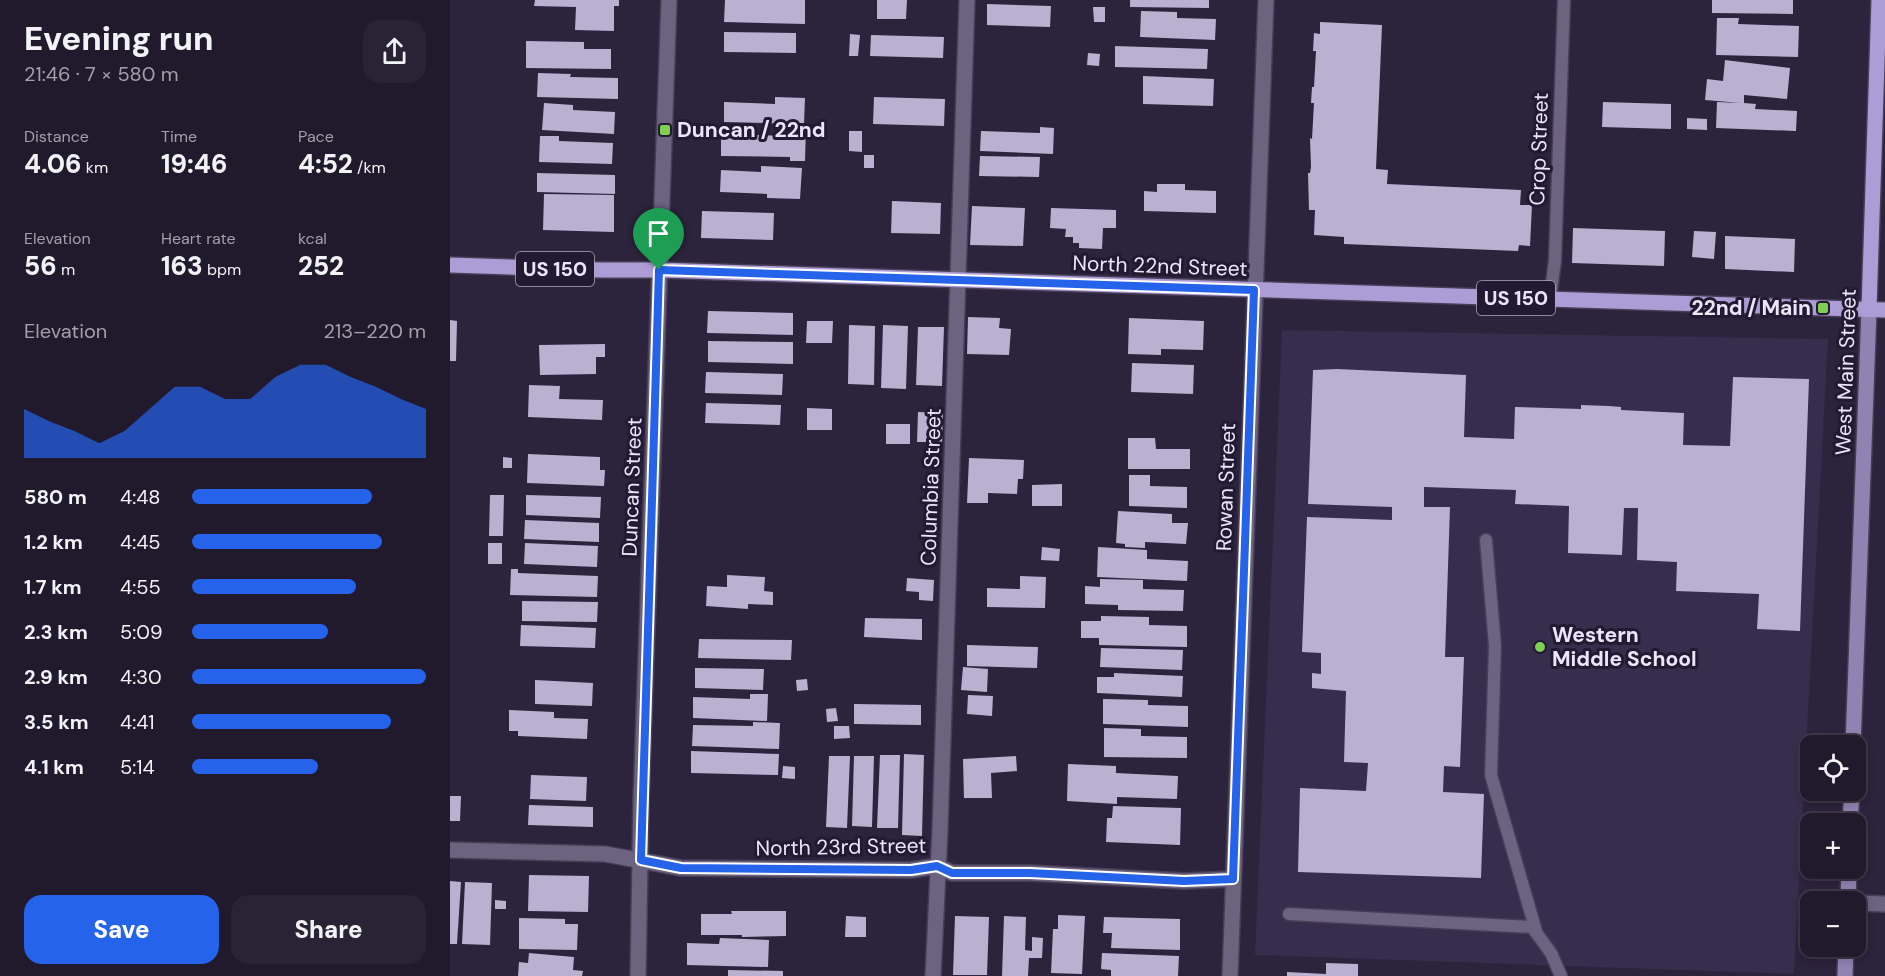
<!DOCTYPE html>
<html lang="en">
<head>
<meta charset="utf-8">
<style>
  body { margin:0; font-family:"DM Sans",sans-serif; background:#292335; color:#f1f3f6; height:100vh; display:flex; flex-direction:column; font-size:22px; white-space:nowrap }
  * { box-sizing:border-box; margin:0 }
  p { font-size:20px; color:#a2a1aa }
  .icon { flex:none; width:33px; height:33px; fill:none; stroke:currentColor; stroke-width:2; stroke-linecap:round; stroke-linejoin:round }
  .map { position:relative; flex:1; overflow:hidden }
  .side { display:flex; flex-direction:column; background:#211a2d; width:450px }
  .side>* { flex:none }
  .buttons { position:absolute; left:1350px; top:735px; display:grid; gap:12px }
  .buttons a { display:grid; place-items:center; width:66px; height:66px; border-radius:12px; background:#211a2d; box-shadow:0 3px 9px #0003,0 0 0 2px #3e3849; font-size:30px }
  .pin { position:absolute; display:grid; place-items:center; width:51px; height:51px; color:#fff; margin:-62px -26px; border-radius:50% 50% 50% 0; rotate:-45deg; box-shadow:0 0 6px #0007 }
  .pin .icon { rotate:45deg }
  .round { display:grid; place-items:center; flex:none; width:63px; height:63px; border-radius:18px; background:#292335 }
  .headline { display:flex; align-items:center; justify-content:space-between; height:102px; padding:0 24px }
  h1 { font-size:33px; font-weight:800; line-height:45px }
  .metrics { display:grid; grid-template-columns:repeat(3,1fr); gap:9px; height:102px; padding:6px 24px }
  .metrics div { display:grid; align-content:center }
  .metrics b { font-size:26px; font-weight:800 }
  .metrics small { font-size:16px; font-weight:400 }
  .metrics p { font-size:16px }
  .chart { height:168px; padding:12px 24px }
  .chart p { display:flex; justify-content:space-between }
  .chart svg { width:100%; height:108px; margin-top:6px; fill:#2563eb; opacity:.7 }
  .button { display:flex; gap:12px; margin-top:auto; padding:12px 24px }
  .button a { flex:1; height:69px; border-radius:18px; background:#2563eb; color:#fff; font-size:24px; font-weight:800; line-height:69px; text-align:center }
  .button a+a { background:#292335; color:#f1f3f6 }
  ul { padding:0 24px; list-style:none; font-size:20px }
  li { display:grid; grid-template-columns:96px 72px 1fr; align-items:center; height:45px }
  li i { height:15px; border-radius:8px; background:#2563eb }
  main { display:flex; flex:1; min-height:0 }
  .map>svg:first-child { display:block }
  .built { fill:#372d4c }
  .building { fill:#bab1d1 }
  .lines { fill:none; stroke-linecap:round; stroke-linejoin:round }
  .lane-casing { stroke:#473e56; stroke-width:15 }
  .street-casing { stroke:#473e56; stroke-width:18 }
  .secondary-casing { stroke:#473e56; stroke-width:18 }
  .primary-casing { stroke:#473e56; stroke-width:18 }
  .lane { stroke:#6b6380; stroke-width:12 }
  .street { stroke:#6b6380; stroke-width:15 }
  .secondary { stroke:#9183b1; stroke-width:15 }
  .primary { stroke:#ae9cd7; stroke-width:15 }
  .route-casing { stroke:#fff; stroke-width:12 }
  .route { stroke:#2563eb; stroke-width:8 }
  .poi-dot { fill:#7fd052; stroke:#221a32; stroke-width:2 }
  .labels { text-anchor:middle; stroke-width:6; stroke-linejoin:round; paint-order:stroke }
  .shield { fill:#221a32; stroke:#afa9bc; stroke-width:1.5 }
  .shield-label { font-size:20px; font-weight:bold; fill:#ebe6f7 }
  .poi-label { font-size:21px; font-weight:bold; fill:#ebe6f7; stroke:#221a32; text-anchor:start }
  .street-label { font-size:21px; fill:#ebe6f7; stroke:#221a32 }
</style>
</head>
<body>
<main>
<section class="side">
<div class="headline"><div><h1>Evening run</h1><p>21:46 · 7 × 580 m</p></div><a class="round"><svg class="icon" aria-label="share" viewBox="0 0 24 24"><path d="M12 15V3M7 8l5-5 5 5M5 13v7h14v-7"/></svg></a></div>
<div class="metrics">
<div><p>Distance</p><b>4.06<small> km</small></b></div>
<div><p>Time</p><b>19:46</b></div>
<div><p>Pace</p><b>4:52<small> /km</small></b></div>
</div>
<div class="metrics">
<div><p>Elevation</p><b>56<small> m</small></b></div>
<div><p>Heart rate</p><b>163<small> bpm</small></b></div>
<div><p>kcal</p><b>252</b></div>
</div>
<div class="chart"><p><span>Elevation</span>213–220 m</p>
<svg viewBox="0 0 160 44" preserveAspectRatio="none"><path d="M0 44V24L10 29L20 33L30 38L40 33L50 24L60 15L70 15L80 20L90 20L100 11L110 6L120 6L130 11L140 15L150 20L160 24V44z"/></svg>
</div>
<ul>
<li><b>580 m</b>4:48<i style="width:77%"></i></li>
<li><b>1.2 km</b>4:45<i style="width:81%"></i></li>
<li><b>1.7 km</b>4:55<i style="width:70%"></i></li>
<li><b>2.3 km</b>5:09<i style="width:58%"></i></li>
<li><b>2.9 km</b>4:30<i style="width:100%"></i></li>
<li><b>3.5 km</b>4:41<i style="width:85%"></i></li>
<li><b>4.1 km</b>5:14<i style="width:54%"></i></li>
</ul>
<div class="button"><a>Save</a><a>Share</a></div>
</section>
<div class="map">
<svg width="1435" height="976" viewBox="0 0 1435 976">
  <rect width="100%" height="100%" fill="#2c233c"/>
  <!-- built -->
  <path class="built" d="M832,330L1378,339L1344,974L805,955Z"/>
  <!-- building -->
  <g class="building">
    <path d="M85,0H169V6H164V31L125,30L126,7L84,6Z"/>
    <path d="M275,0H355V24L274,22Z"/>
    <path d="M427,0H457L456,19H427Z"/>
    <path d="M680,0H759V8L680,7Z"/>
    <path d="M1262,0H1343V14L1262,13Z"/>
    <path d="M537,4L601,6L600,27L537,25Z"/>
    <path d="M643,7H655V22H644Z"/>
    <path d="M691,11L727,12V18L766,19L765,40L690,37Z"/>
    <path d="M1267,18H1289L1288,24L1349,26L1348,57L1266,55Z"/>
    <path d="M870,22L932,25L926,169L938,170L937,184L1071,190L1070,205H1082L1080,246L1069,245L1068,251L894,244V237L864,235L865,210H859L858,173H860L861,167L860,138L862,139L864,103H861L862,87H864L866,51H863L864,33L870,34Z"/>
    <path d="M274,32L346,33V53L274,52Z"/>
    <path d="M400,34L410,35L408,56H399Z"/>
    <path d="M421,35L494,37L493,58L420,56Z"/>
    <path d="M76,41L134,42V49H161V69L76,68Z"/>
    <path d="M665,46L758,49L757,69L665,67Z"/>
    <path d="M638,53L650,54L649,66L637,65Z"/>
    <path d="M1275,60L1340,68L1337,99L1294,95V103L1306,104L1305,109L1347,111L1346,131L1266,128L1267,102L1291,103L1255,100L1257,79L1273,81Z"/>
    <path d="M88,73L121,74L120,77L168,78V99L87,97Z"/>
    <path d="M693,76L764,79L763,106L693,104Z"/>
    <path d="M325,97L355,98L354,124L274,122V102L325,104Z"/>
    <path d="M424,97L495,99L494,126L423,124Z"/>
    <path d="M1153,102L1221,104V129L1152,127Z"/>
    <path d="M94,103L123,105V110L165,112L164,134L92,130Z"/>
    <path d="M1237,118L1257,119V130L1237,129Z"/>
    <path d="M340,127H356L355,161H340V157L271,156V134L340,136Z"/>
    <path d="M590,127L604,128L603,154L530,151L531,131L590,133Z"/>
    <path d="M399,131H412V152L399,151Z"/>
    <path d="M90,136H109V141L163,143L162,164L89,162Z"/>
    <rect x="414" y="155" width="10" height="13"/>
    <path d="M530,156L590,157L589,177L529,176Z"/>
    <path d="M311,166L352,168L350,199L317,198V194L270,192L271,170L311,172Z"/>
    <path d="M87,173L165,175V194L87,192Z"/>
    <path d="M707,184H735V190L766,191V213L694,211V191L707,192Z"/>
    <path d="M94,194L164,195V232L93,230Z"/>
    <path d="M442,201L491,203L490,234L441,233Z"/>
    <path d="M522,206L575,208L573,246L520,245Z"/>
    <path d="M601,208L666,210V228H653L652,249L629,248V243H623V237H615L616,229L600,228Z"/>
    <path d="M252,211L324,213L323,240L251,238Z"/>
    <path d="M1123,228L1215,231L1214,266L1122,263Z"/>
    <path d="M1244,231L1266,232L1264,259L1242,257Z"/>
    <path d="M1275,236L1345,239L1344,272L1275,269Z"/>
    <path d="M258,311L343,313V335L257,333Z"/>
    <path d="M518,317L550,318L549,328L561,329L559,355L517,354Z"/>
    <path d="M679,318L754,321L753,350L711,349V355L678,354Z"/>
    <path d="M0,320L7,321L6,361H0Z"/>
    <path d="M357,321H383L382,343H356Z"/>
    <path d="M399,325L425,326L424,385L398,384Z"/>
    <path d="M433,325L458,326L456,389L431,388Z"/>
    <path d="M468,327H494L492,386L466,385Z"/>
    <path d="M258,341L343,342V364L258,362Z"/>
    <path d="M155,344V357H146V374L90,375L89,345Z"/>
    <path d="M682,363L744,365L743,394L681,392Z"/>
    <path d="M887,369L1016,375L1014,437L1064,439L1065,407L1131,409V405L1159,406L1171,407V410L1234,413L1233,445L1280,446L1283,377L1359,379L1350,631L1307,629L1309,594L1226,591L1227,562L1187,560L1188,508H1174L1172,555L1118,553L1119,506L1065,504L1066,490L974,487V507H1000L995,657H1014L1010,767L994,766L993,792L1034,794L1031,878L848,872L850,788L916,791L918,763L894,762L896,691L862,688V673L871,674V653L852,652L857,517L942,520V507L858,504L863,370Z"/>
    <path d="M256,372L333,374L332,395L255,393Z"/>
    <path d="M79,385L110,386L109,399L153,400L152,420L78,417Z"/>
    <path d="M256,403L331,405L330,425L255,423Z"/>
    <path d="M357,408L382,409V430H357Z"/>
    <path d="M468,412L493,413L492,442H467Z"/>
    <rect x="436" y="424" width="24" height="20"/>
    <path d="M678,438H705L706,449H740V469H678Z"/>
    <path d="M78,454L150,457V470H155L154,486L77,483Z"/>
    <path d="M53,457L62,458V468H53Z"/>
    <path d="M519,458L574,460L573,479H568L567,494L538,493V503H517Z"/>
    <path d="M679,475H700V486L737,487V508L679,506Z"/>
    <path d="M612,484V506H582V485Z"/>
    <path d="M40,495H54L53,536H39Z"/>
    <path d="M76,495L151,497L150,518L76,515Z"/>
    <path d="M668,511L722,514V523H738L736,544L695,542V548L675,547V544L666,543Z"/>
    <path d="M75,520L149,523V542L74,539Z"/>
    <rect x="38" y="543" width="14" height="21"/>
    <path d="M75,543L148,546L147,567L74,564Z"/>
    <path d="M592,547L610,549L609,561L591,560Z"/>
    <path d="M648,547L697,550V559L738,561L737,581L647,577Z"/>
    <path d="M61,569H68V573L148,576L147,597L60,595Z"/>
    <path d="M277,575L315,577L314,591L323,592V605L298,604V609L256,606L257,586L277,587Z"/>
    <path d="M570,576L596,577L595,608L537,607V588L570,589Z"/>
    <path d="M457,578L484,580L483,601L469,600V592L456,591Z"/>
    <path d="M650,579L693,580V589L734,590L733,611L668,610V605L635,604V586L650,587Z"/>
    <path d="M72,601L148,602L147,622L72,621Z"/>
    <path d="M651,616L699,617V625L737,626V647L649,645V638H631V621H651Z"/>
    <path d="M415,618L472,619V640L414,637Z"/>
    <path d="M71,625L146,628L145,648L70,646Z"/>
    <path d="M249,639L342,640L341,660L248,658Z"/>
    <path d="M517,645L588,647L587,668L517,666Z"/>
    <path d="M651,648L733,650L732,670L650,667Z"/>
    <path d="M513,667L538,669L537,692L511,690Z"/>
    <path d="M245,668L314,669L313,690L245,688Z"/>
    <path d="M664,673L733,676L732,697L647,693V677H664Z"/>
    <path d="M357,679L358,690L347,691L346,680Z"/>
    <path d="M85,680L143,683L142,706L85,704Z"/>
    <path d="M300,694H318L317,721L243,718V697L300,699Z"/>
    <path d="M518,695L543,696L542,716L517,714Z"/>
    <path d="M653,699L698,700V705L738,706V727L653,724Z"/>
    <path d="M404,704L471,705V725L404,724Z"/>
    <path d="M386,708L388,721L377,722L376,709Z"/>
    <path d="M59,710L104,712V718L138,719L137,739L68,736V731H59Z"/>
    <path d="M303,722L330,723L329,749L242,746L243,725L303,726Z"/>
    <path d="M384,726H399L400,738L384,739Z"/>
    <path d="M654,728L691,729V736L737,737V758L654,757Z"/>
    <path d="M241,751L329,754L328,775L241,773Z"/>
    <path d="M454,754L474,755L472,836L452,835Z"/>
    <path d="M430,755H450L448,828H427Z"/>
    <path d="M379,756H400L397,828L376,827Z"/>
    <path d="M404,756H424L422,827L402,826Z"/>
    <path d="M566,756L567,771L541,773L542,798H514L513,759Z"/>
    <path d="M618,764L666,766V773L728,776L727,799L667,797V804L617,801Z"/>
    <path d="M333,766L345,767V779L332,778Z"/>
    <path d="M81,775L137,777L136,801L80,799Z"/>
    <path d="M0,796H11L10,821H0Z"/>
    <path d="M79,805L143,807V827L78,825Z"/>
    <path d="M663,806L731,808L730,845L656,842L657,818H662Z"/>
    <path d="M79,875L139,876L138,912L78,911Z"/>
    <path d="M0,881L11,882L7,944H0Z"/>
    <path d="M15,882L42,883L40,945L12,944Z"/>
    <path d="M45,900L56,901V909H45Z"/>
    <path d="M281,911H336V936L292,937V935H251V914H282Z"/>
    <path d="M608,915L635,916L632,974L601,973L603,929H608Z"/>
    <path d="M396,916L416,917V937H395Z"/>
    <path d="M505,916L539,917L537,975H503Z"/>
    <path d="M554,916L576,917L575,950L582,951V937L593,938L592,958H579L578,976H552Z"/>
    <path d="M654,917L730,919V950L661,948L662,933H653Z"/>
    <path d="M69,918L115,919V924H128L127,950L69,949Z"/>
    <path d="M270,938L319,940L318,967L237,965V943L269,944Z"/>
    <path d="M79,953L124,957L123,970L133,971L132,976H68L69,962L78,963Z"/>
    <path d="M652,953L729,956L728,976H661V970L651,969Z"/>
    <path d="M876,963L908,964V976H837V972L876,974Z"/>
    <path d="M278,970L333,971V976H278Z"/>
  </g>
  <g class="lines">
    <!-- lane casing -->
    <g class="lane-casing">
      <g id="lane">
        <path d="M1100,299L1105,260L1114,0"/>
        <path d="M1036,540L1045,646L1041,775L1086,931"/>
        <path d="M839,914L1082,927L1101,953L1111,976"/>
      </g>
    </g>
    <!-- street casing -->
    <g class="street-casing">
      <g id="street">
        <path d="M0,850L155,854L231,868L461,870L487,866L502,873H580L734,881L783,879"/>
        <path d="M1406,903L1435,904"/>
        <path d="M188,976L191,801L219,0"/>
        <path d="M483,976L490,830L517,0"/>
        <path d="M780,976L816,0"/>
      </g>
    </g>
    <!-- secondary casing -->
    <g class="secondary-casing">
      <g id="secondary">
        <path d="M1403,746L1419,309"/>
        <path d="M1400,824L1402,790"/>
        <path d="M1398,902L1399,868"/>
        <path d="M1395,976L1396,946"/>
      </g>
    </g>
    <!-- primary casing -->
    <g class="primary-casing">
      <g id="primary">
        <path d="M0,265L151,270H209L1435,310"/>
        <path d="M1419,309L1429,0"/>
      </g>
    </g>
    <!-- lane -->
    <use href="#lane" class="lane"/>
    <!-- street -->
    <use href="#street" class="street"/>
    <!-- secondary -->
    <use href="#secondary" class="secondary"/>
    <!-- primary -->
    <use href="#primary" class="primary"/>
  </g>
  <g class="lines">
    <!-- route casing -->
    <g class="route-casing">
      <path id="route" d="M209,270L804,290L783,879L734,881L580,873H502L487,866L461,870L231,868L191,860Z"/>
    </g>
    <!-- route -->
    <use href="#route" class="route"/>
  </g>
  <!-- markers -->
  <g class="poi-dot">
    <rect x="209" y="124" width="12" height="12" rx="3"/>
    <rect x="1367" y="302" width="12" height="12" rx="3"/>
    <circle cx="1090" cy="647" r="6"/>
  </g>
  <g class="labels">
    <!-- shield labels -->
    <g class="shield">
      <rect x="66" y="252" width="78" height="34" rx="4.5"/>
      <rect x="1027" y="281" width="78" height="34" rx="4.5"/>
    </g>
    <g class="shield-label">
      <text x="105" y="276">US 150</text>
      <text x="1066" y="305">US 150</text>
    </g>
    <!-- poi labels -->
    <g class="poi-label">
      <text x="227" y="137">Duncan / 22nd</text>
      <text x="1361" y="315" text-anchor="end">22nd / Main</text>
      <text x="1102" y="642">Western<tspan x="1102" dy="24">Middle School</tspan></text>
    </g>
    <!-- street labels -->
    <g class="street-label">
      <text transform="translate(1089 149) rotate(-88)" y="7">Crop Street</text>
      <text transform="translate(710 266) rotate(2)" y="7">North 22nd Street</text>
      <text transform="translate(1396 372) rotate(-88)" y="7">West Main Street</text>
      <text transform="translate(182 487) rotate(-88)" y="7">Duncan Street</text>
      <text transform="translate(481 487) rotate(-88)" y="7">Columbia Street</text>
      <text transform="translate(776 487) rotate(-88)" y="7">Rowan Street</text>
      <text transform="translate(391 847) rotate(-1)" y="7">North 23rd Street</text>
    </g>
  </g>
</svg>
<div class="buttons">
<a><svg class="icon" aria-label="locate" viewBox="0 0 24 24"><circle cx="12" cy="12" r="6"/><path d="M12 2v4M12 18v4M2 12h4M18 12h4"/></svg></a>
<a>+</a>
<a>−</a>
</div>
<div class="pin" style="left:209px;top:270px;background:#1e9e55"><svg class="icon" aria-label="arrive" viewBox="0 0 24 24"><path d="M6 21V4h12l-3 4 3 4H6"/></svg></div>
</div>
</main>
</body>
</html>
